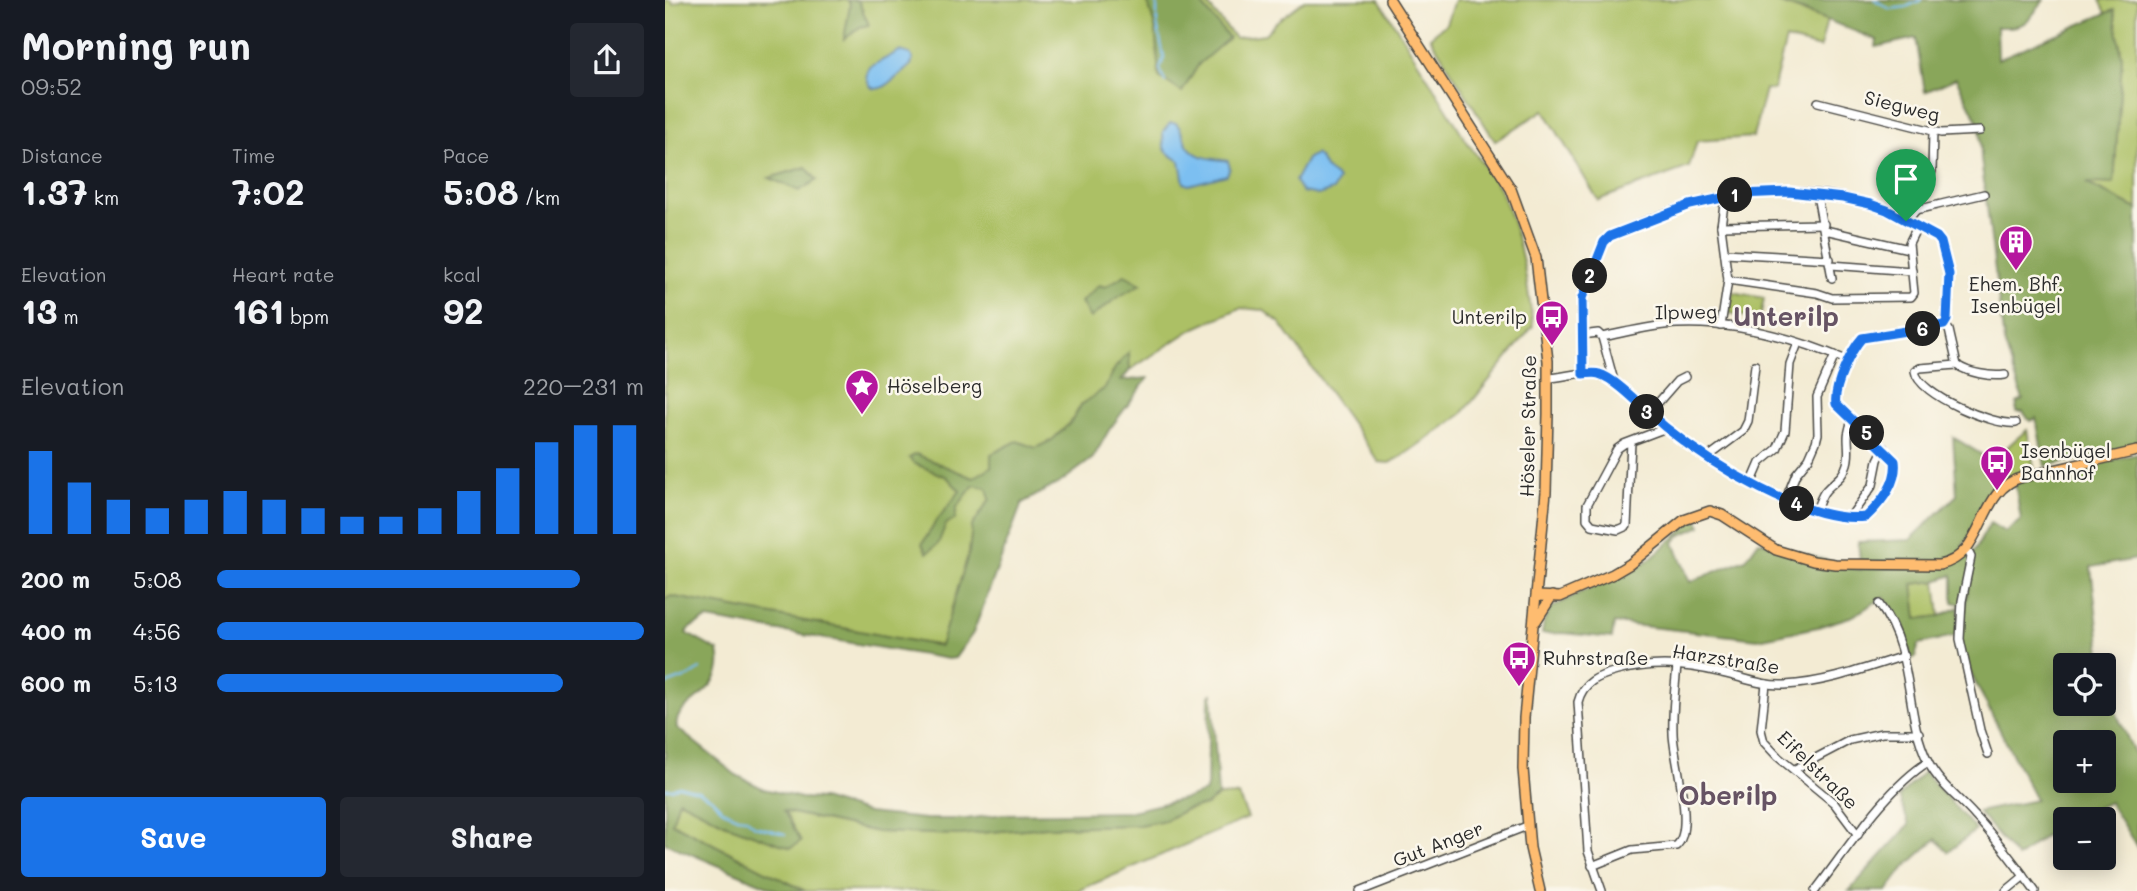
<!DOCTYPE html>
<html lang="en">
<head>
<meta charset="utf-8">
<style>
  body { margin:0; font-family:Mali,sans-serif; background:#242831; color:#f1f3f6; height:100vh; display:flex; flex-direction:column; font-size:26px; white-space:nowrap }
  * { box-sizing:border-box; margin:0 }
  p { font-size:23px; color:#9ea1a6 }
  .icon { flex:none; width:38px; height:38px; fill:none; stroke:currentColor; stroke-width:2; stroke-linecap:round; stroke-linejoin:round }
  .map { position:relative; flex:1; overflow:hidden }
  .panel { display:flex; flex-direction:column; background:#171b24; width:665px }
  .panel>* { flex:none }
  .tools { position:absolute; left:1388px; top:653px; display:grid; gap:14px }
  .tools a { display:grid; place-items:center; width:63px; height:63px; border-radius:7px; background:#171b24; box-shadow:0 4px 18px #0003; font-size:35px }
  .pin { position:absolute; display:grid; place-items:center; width:60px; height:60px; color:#fff; margin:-72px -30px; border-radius:50% 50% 50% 0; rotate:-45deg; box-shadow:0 0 7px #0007 }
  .pin .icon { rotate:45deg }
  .km { position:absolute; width:35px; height:35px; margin:-18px; border-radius:50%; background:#222; color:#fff; font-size:19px; line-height:35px; text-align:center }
  .round { display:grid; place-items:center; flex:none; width:74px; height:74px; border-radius:7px; background:#242831 }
  .headline { display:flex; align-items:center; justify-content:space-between; height:119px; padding:0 21px }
  h1 { font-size:38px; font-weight:700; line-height:52px }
  .stats { display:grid; grid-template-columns:repeat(3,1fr); gap:10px; height:119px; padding:7px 21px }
  .stats div { display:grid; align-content:center }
  .stats b { font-size:35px; font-weight:700 }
  .stats small { font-size:19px; font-weight:400 }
  .stats p { font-size:19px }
  .chart { height:196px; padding:14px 21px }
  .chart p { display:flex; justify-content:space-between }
  .chart svg { width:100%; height:126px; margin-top:7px; stroke:#1a73e8; stroke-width:6 }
  .button { display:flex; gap:14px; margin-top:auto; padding:14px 21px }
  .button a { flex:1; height:80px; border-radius:7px; background:#1a73e8; color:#fff; font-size:28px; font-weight:700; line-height:80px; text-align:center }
  .button a+a { background:#242831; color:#f1f3f6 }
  ul { padding:0 21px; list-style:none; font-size:23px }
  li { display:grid; grid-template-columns:112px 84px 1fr; align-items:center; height:52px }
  li i { height:18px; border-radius:9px; background:#1a73e8 }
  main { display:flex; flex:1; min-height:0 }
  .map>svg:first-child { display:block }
  .green { fill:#acc065; stroke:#6c7648; stroke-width:2 }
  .forest { fill:#89a65a; stroke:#5a6842; stroke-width:2; fill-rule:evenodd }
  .water { fill:#7cbff1; stroke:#54758e; stroke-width:2 }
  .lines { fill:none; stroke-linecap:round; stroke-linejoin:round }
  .stream { stroke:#7cbff1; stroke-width:2 }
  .minor-casing { stroke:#494844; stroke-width:10 }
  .major-casing { stroke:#494844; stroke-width:12 }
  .minor { stroke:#fff; stroke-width:7 }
  .major { stroke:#febc70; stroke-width:9 }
  .route-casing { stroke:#fff; stroke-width:14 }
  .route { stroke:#1a73e8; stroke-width:9 }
  .labels { text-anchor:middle; stroke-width:5; stroke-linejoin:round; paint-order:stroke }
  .street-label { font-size:19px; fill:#2b2b2b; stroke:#fbf7ec }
  .poi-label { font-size:19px; fill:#2b2b2b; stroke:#fbf7ec; text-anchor:start }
  .district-label { font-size:26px; font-weight:bold; fill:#665364; stroke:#fbf7ec }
</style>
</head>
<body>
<main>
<section class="panel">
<div class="headline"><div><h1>Morning run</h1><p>09:52</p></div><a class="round"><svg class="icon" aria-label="share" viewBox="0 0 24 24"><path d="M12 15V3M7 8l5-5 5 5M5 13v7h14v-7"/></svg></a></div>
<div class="stats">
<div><p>Distance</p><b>1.37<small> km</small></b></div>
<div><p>Time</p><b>7:02</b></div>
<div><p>Pace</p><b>5:08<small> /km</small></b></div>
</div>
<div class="stats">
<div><p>Elevation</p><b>13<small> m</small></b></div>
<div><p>Heart rate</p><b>161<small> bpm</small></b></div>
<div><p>kcal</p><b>92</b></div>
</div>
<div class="chart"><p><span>Elevation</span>220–231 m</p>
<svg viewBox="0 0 160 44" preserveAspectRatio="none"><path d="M5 44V15M15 44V26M25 44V32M35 44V35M45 44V32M55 44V29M65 44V32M75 44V35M85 44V38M95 44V38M105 44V35M115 44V29M125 44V21M135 44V12M145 44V6M155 44V6"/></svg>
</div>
<ul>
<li><b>200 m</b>5:08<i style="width:85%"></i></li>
<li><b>400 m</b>4:56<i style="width:100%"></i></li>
<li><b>600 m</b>5:13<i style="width:81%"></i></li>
</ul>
<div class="button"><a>Save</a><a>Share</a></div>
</section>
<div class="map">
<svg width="1472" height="891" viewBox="0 0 1472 891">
  <rect width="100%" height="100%" fill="#fbf7ec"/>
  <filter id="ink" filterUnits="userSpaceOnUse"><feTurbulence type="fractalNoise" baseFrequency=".0143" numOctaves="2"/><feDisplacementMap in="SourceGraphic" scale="14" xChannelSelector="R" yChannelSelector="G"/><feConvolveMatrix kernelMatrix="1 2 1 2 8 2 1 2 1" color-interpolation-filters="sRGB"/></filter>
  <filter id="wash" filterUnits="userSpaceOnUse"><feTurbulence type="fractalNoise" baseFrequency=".00686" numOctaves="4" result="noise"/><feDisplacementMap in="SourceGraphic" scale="28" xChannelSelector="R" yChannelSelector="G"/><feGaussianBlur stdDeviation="1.57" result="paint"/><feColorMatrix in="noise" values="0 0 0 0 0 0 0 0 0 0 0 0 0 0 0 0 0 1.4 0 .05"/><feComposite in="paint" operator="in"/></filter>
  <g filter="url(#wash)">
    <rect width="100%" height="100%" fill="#f3ebd3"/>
    <!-- green -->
    <g class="green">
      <path d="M0,0H5L8,4L18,0H539L570,38L600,34L611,22L640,0H714C743,45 771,91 799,137C810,155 825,171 835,190C855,233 862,279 868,326L797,414L736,457L724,463L714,462L615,323L598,310L575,308L526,330L465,370L417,423L336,492L275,646L5,596L0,601Z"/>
      <path d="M789,0H1104L1162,20L1155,48L1121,39L1108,90L1100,89L1088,137L1032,141L1024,167L933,200L879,110L830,141L765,37L781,24Z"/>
      <path d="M1435,0H1472V209L1419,182L1449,183L1457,58L1449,10L1441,13Z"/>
      <path d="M1068,292L1099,298L1095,319L1064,313Z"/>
      <path d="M1362,430L1369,468L1337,481C1317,463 1349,441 1362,430Z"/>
      <path d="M1271,581L1275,616L1252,619L1248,584Z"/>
      <path d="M0,724L118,811L212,832L294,835L381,827L474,825L501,820L521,809L541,805L553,796L573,795L583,818L412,891H140L7,823Z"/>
    </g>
    <!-- forest -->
    <g class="forest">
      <path d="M183,0H193L204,25L195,27L179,39L185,5Z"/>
      <path d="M482,0H533L564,38L534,64L517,92L494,77L490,27Z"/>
      <path d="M1104,0H1379C1362,22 1362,28 1332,27L1333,59L1449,10L1457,58L1449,184L1421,183L1472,209V447L1380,466L1371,418L1365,421L1358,412H1351L1352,403L1358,400L1339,342L1316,159L1315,126L1291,78L1260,92L1251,38L1211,47L1212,40L1137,10Z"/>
      <path d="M141,167L152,180L134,191L104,178Z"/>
      <path d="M460,275L476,284L455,296L425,318L416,302L434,285L440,287Z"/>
      <path d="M464,352L465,370L456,381L483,378L444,430L428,458L396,482L357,503L308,633L290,658L283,659L42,619L26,627L21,633L53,651C64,696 6,701 12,728L71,775L99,789L136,798L157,799L203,813L260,819H301L338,814L462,812L522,798L540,792L542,787L544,696L547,694L553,796L541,805L521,809L501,820L474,825L381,827L294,835L212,832L119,811L136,841L126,848L65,826L14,800L7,823L140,891H114L0,843V601L5,596L275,646L304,552L307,526L325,499L322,488L309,485L292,507L290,519L281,524L273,544L262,553L257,544L272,520L295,491L282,477L250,464L244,458L251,454L308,478L326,467V454L352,441L371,448L387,440L406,422L416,405L440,388L450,368Z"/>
      <path d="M1288,437L1322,458L1328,482L1308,530L1297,547L1309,552L1325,523L1340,532L1356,520L1350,483L1472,454V559L1426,567L1440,688L1472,759V847L1444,802L1409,819H1400V824L1389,829L1352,858L1313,812L1371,800L1293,649L1304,585L1299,605L1288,602V575L1271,581L1248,584L1252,619L1275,616L1294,607L1293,635L1254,644L1250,657L1246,659L1239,626L1219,597L1188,616L1153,627L1093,639L949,623L947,638L898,633L877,634L879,621L886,608L916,592L965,572L982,561L1032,518L1036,526L1014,536L1009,543L1025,582L1081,559L1094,541L1196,570L1193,542L1245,540L1292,495ZM1400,665H1438V704H1400ZM1400,742H1438V780H1400Z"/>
      <path d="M1259,772L1311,830L1283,852L1271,839L1240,867L1222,891H1184L1244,825L1234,797Z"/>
    </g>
    <!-- water -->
    <g class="water">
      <path d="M234,51L245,54L248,59L246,65C237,72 212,100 204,84C200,77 201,73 205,67Z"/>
      <path d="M505,123H511C517,130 518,137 522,144C531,160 548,158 563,161L565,168L562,175L524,185L519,183L515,161C499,151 498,152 498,132Z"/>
      <path d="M650,154C658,159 656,164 662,170C666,175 670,174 673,180L668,190L653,195L637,192L630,181L642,159Z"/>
    </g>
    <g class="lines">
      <!-- stream -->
      <g class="stream">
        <path d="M492,0V24L499,57L495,69L500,82"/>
        <path d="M1210,0L1225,9L1241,7L1256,0"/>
        <path d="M0,685L27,675L35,669"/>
        <path d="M0,789H7L14,786L33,791L46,798L57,809L72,817L81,818L90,826L120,834"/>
      </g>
    </g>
  </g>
  <g filter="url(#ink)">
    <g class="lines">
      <!-- minor casing -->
      <g class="minor-casing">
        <g id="minor">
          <path d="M1153,102L1276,133L1315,131"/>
          <path d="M1152,195L1167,278"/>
          <path d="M1251,210L1319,194"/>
          <path d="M1242,221L1251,210L1267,171L1268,131"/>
          <path d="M1056,226L1159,224"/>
          <path d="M1160,230L1244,249"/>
          <path d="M1060,253L1165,259"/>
          <path d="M1166,265L1247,271"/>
          <path d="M1063,280L1152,293L1167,298L1246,297L1249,293L1244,243L1252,227"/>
          <path d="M1279,325L1284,330L1292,365"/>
          <path d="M1056,326L1063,280L1056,226L1060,197"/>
          <path d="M917,335L933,333L937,337L949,381"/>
          <path d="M937,337C962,332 987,325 1012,324C1071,321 1130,338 1184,361"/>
          <path d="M1340,375C1326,377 1303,373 1292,365L1255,368L1250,371C1253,395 1329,426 1351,423"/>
          <path d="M884,378C899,377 917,371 932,373C949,376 981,410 995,423C1039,461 1142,525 1201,517C1216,503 1233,483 1230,461L1171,404C1168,388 1186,350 1197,338L1279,325L1282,320L1284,274L1276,241C1266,231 1247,224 1234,217C1175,185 1088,186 1025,205C997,213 971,225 945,236L939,242L917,298L918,374"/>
          <path d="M984,413L1012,381L1020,377"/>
          <path d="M966,442L962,526L953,530L927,525L922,519V505L952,449L959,444L1001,428"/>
          <path d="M1043,457L1078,431L1083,421L1090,365"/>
          <path d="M1086,484L1095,463L1112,449L1120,431L1125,364L1133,343"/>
          <path d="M1120,501L1131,474L1144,458L1151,442L1153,434L1152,397L1170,355"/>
          <path d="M1151,510C1154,504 1156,495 1161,490C1170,480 1178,478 1182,464C1187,447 1178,438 1188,420"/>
          <path d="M1185,517L1208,485L1213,460L1219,448"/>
          <path d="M1302,549L1306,557L1297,601L1295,639L1315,730L1323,754"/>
          <path d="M1214,604C1251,654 1238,711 1263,762C1274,784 1294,798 1309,815C1331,838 1351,865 1370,891"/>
          <path d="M1101,684L1096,730L1099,742L1113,757L1169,803L1193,835"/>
          <path d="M1130,769L1185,740L1217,733H1254"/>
          <path d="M927,866L967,850L1011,846C1031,830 1008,757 1008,733C1007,710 1010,688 1012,666"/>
          <path d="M695,891L862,826"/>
          <path d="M937,891L923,851L913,702C918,682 933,676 952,671C986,662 1023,664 1057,673C1079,678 1098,686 1120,685C1161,683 1201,668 1239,656"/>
          <path d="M1150,891C1181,851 1220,789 1263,762"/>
          <path d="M1341,891L1359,876"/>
        </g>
      </g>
      <!-- major casing -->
      <g class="major-casing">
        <g id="major">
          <path d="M725,0L846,189L871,258L883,361V414L881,492L859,718L858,769L865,848L875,891"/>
          <path d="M872,596L895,597L948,574L965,564L1019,520L1045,511L1057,515L1111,550L1148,561L1170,564L1274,565C1322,556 1311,489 1358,477L1472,451"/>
          <path d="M871,621L887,596"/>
        </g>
      </g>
      <!-- minor -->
      <use href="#minor" class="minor"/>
      <!-- major -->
      <use href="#major" class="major"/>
    </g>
  </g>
  <g class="lines" filter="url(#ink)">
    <!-- route casing -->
    <g class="route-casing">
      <path id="route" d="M1124,192L1178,198L1205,204L1222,210L1272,237L1276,242L1284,274L1282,320L1279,325L1197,338C1186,350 1168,388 1171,404L1230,461C1233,483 1216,503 1201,517C1141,524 1046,464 1000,427C985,415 951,378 934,374C929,372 923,374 918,374L917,298L939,242L945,236L1025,205L1075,194Z"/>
    </g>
    <!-- route -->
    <use href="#route" class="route"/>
  </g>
  <!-- icons -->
  <defs>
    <g id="building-pin" transform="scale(1.75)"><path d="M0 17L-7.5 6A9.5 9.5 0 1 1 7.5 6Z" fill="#b5179e" stroke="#fbf7ec"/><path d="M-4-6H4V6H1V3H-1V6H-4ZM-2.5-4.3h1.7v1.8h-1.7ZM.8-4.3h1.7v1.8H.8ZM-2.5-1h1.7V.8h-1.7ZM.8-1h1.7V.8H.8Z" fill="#fff"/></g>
    <g id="bus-pin" transform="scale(1.75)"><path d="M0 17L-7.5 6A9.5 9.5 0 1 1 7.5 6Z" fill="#b5179e" stroke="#fbf7ec"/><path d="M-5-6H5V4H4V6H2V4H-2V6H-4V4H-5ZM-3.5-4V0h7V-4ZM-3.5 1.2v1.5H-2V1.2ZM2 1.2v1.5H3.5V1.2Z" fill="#fff"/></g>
    <g id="sight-pin" transform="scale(1.75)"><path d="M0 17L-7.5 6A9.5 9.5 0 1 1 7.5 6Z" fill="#b5179e" stroke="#fbf7ec"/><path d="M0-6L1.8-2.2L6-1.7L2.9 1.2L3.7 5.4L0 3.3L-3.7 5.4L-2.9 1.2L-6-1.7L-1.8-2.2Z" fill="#fff"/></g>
  </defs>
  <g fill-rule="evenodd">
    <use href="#building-pin" x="1351" y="242"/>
    <use href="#bus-pin" x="887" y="317"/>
    <use href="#sight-pin" x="197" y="386"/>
    <use href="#bus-pin" x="1332" y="462"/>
    <use href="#bus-pin" x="854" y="658"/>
  </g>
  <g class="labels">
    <!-- street labels -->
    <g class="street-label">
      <text transform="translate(1237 106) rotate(14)" y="7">Siegweg</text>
      <text transform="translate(1021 312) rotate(-1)" y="7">Ilpweg</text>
      <text transform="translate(863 426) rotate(-89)" y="7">Höseler Straße</text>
      <text transform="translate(1061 659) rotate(9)" y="7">Harzstraße</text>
      <text transform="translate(1153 770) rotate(44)" y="7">Eifelstraße</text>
      <text transform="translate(773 844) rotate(-21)" y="7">Gut Anger</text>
    </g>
    <!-- poi labels -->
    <g class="poi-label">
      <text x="1351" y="291" text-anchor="middle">Ehem. Bhf.<tspan x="1351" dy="22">Isenbügel</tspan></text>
      <text x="862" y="324" text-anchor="end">Unterilp</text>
      <text x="222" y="393">Höselberg</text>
      <text x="1356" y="458">Isenbügel<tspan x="1356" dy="22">Bahnhof</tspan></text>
      <text x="878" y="665">Ruhrstraße</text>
    </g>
    <!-- district labels -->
    <g class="district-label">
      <text x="1121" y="326">Unterilp</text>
      <text x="1063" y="805">Oberilp</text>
    </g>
  </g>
</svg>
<div class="tools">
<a><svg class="icon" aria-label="locate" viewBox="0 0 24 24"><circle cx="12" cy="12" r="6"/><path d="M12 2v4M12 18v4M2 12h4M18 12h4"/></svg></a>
<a>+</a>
<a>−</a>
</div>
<div class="pin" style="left:1241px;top:221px;background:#1e9e55"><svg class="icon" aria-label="arrive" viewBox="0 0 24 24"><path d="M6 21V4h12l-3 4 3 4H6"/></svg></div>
<b class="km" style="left:1070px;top:195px">1</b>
<b class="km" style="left:925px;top:276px">2</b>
<b class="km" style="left:982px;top:412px">3</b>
<b class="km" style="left:1132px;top:504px">4</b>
<b class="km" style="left:1202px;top:433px">5</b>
<b class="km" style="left:1258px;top:329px">6</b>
</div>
</main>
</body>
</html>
